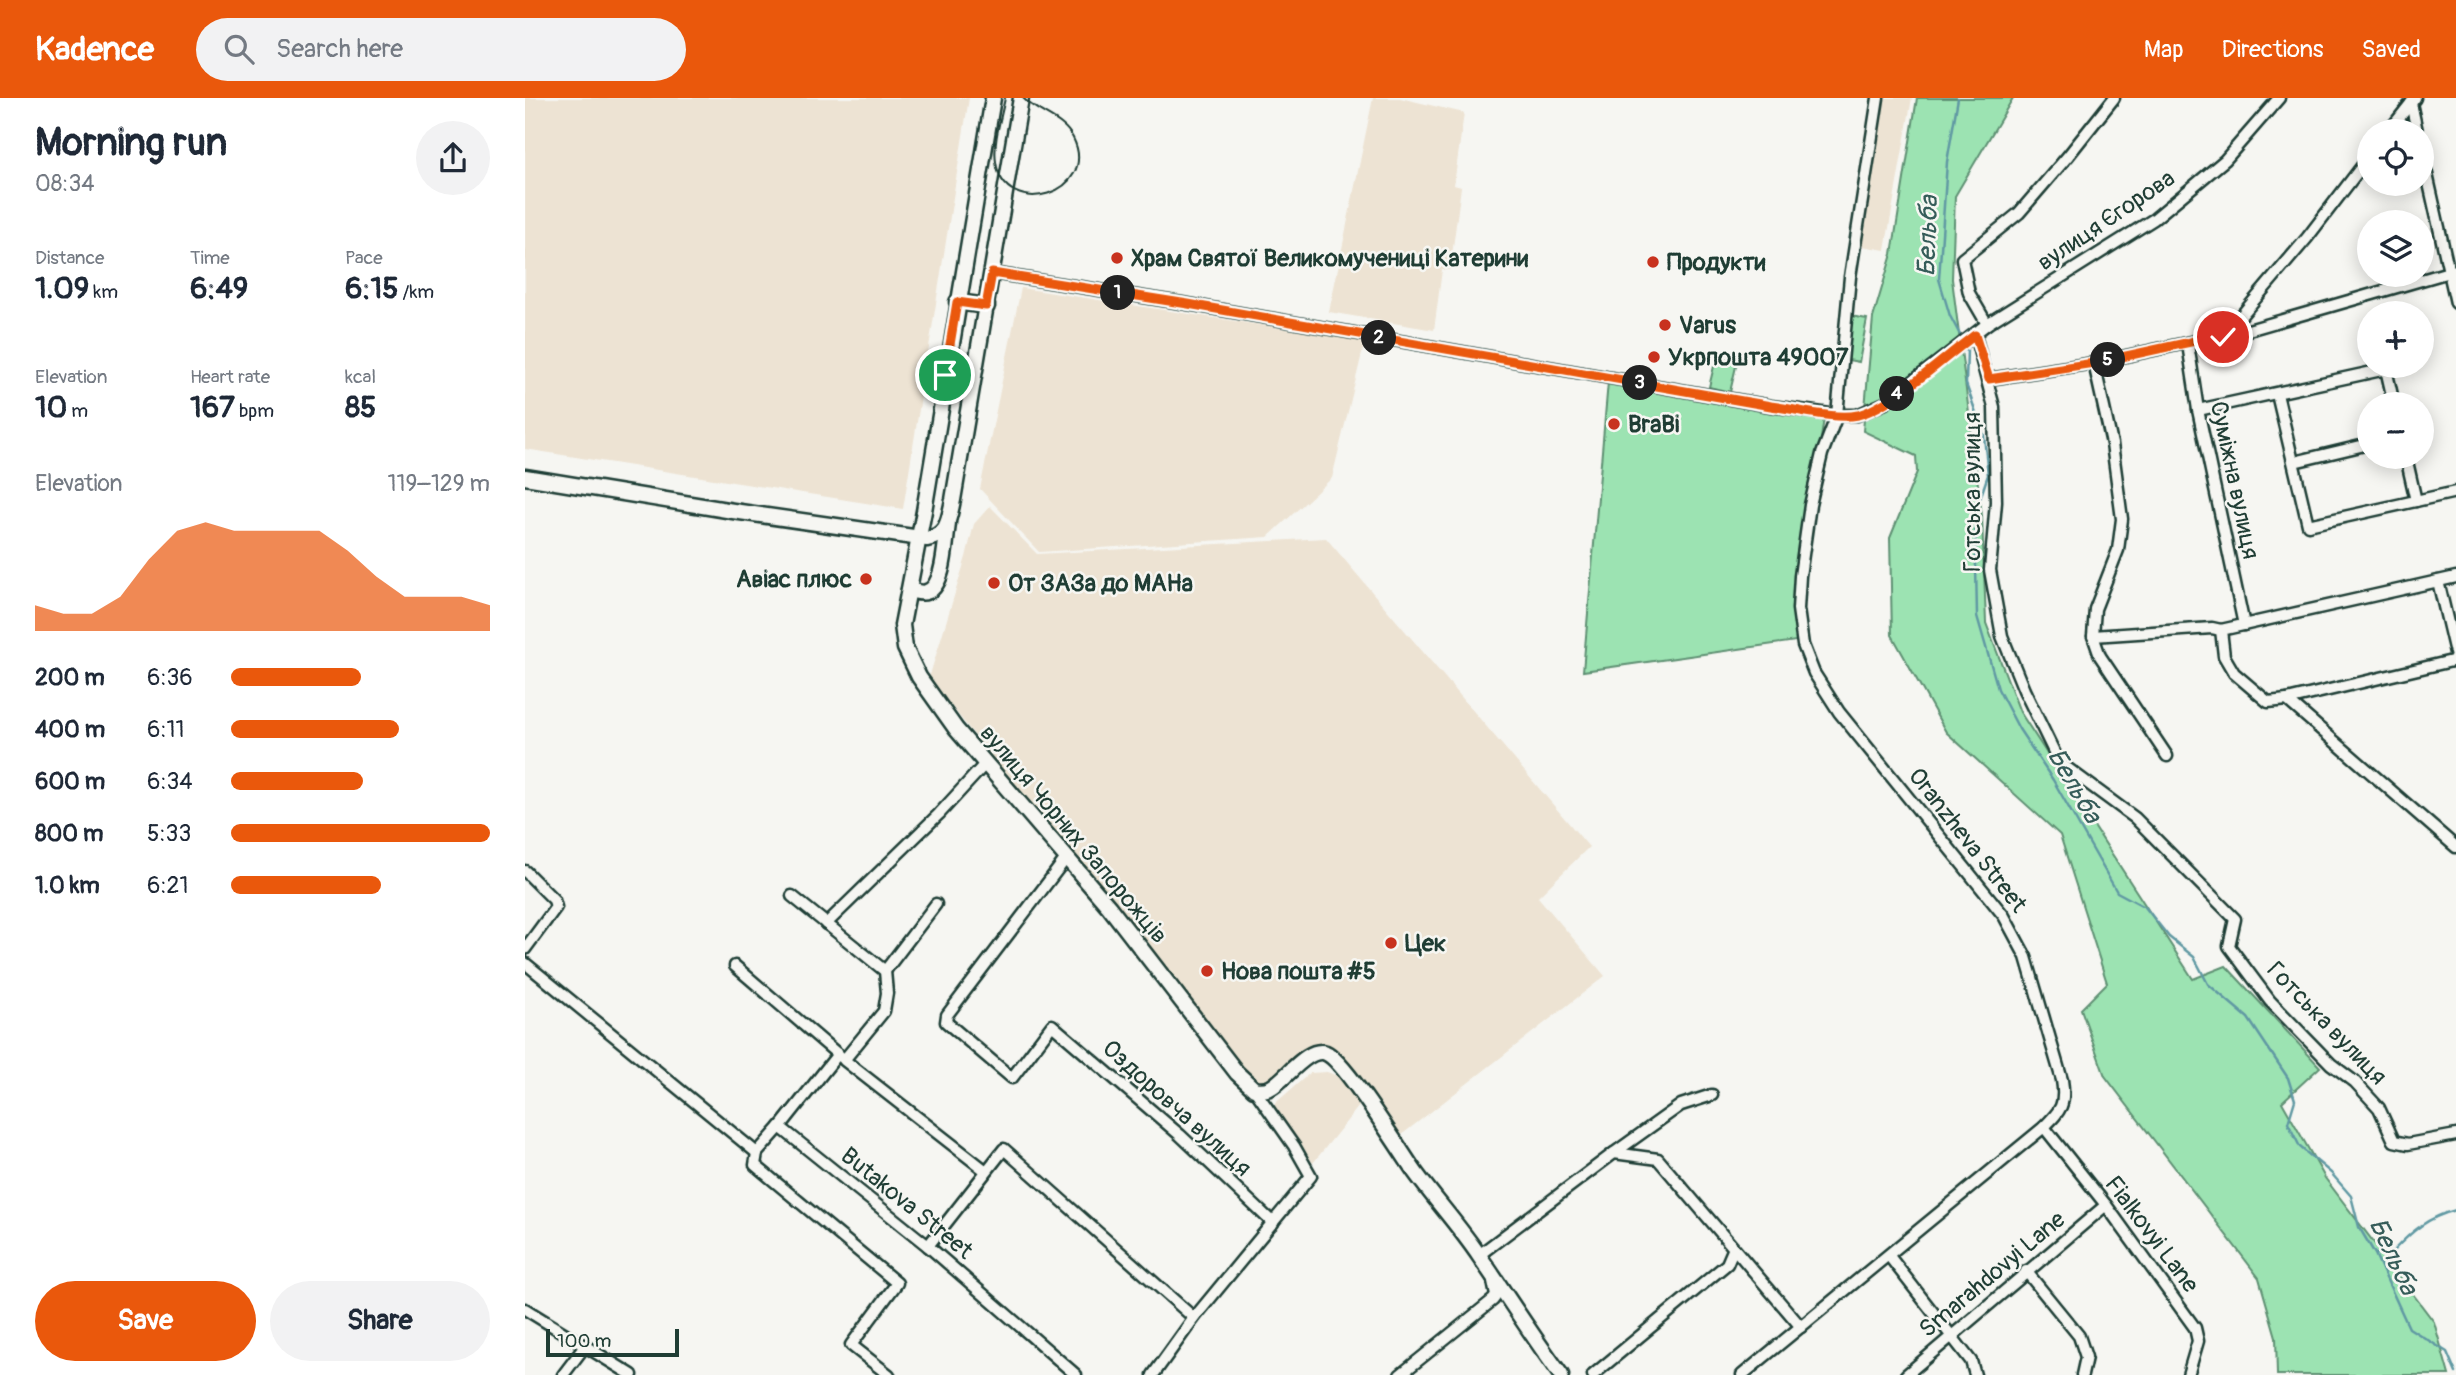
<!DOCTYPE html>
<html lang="en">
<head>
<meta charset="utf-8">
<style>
  body { margin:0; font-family:Pangolin,sans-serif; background:#f2f2f3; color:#1f2937; height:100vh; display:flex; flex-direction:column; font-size:26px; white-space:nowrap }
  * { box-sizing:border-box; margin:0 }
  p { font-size:23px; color:#747a83 }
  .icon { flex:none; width:38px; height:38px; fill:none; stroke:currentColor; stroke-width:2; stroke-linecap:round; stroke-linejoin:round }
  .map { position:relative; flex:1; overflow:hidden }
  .panel { display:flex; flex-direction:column; background:#fff; width:525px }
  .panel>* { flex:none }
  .controls { position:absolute; left:1832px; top:21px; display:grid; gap:14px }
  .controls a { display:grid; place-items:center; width:77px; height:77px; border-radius:50%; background:#fff; box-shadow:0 4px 18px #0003; font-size:35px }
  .scale { position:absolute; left:21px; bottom:18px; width:133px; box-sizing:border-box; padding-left:7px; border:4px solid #1f3d34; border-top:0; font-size:19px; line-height:24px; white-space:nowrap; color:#1f3d34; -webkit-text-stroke:5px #f6f6f2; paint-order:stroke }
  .pin { position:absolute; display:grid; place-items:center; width:60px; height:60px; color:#fff; margin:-30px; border:4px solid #fff; border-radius:50%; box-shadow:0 2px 7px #0007 }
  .km { position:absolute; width:35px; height:35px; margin:-18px; border-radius:50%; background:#222; color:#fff; font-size:19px; line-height:35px; text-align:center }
  .round { display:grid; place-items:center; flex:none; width:74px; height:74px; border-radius:37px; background:#f2f2f3 }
  .head { display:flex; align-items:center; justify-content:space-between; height:119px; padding:0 35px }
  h1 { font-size:38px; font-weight:700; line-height:52px }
  .metrics { display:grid; grid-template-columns:repeat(3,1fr); gap:10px; height:119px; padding:7px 35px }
  .metrics div { display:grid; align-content:center }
  .metrics b { font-size:30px; font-weight:700 }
  .metrics small { font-size:19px; font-weight:400 }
  .metrics p { font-size:19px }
  .chart { height:196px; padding:14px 35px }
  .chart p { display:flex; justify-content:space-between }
  .chart svg { width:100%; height:126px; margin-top:7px; fill:#ea580c; opacity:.7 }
  .button { display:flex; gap:14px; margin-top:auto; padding:14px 35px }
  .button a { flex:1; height:80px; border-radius:42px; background:#ea580c; color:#fff; font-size:28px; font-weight:700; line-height:80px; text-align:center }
  .button a+a { background:#f2f2f3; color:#1f2937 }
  ul { padding:0 35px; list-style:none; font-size:23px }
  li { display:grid; grid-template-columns:112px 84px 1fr; align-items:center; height:52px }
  li i { height:18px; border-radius:9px; background:#ea580c }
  header { display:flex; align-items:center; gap:42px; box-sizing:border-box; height:98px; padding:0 35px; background:#ea580c; color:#fff }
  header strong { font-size:33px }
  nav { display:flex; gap:38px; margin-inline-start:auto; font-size:24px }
  .search { width:490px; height:63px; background:#f2f2f3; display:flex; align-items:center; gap:18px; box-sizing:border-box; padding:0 24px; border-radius:38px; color:#747a83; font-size:26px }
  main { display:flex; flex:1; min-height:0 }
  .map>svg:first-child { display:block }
  .built { fill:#ede3d3 }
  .green { fill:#9ce3b2; stroke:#5e9073; stroke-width:2 }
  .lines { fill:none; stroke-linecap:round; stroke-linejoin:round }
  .stream { stroke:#6199a3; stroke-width:2.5 }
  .street-casing { stroke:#1f3d34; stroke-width:15 }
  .secondary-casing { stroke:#1f3d34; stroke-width:19 }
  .street { stroke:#f6f6f2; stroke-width:10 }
  .secondary { stroke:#f6f6f2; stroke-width:14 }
  .tram { stroke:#1f3d34; stroke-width:2 }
  .route-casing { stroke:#fff; stroke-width:14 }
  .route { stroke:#ea580c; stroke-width:9 }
  .poi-dot { fill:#c8321e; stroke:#f6f6f2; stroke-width:2.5 }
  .labels { text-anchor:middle; stroke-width:5; stroke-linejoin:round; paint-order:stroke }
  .street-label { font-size:24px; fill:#1f3d34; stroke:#f6f6f2 }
  .poi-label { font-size:24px; font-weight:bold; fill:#1f3d34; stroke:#f6f6f2; text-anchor:start }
  .water-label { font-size:26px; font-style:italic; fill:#355c59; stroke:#f6f6f2 }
</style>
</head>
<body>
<header>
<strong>Kadence</strong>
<div class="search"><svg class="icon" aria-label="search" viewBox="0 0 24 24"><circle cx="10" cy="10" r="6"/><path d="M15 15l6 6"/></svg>Search here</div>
<nav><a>Map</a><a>Directions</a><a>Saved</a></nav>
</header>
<main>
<section class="panel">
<div class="head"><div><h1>Morning run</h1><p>08:34</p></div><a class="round"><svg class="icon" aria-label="share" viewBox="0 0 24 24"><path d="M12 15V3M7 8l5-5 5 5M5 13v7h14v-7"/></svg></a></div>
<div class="metrics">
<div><p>Distance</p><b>1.09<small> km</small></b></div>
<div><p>Time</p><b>6:49</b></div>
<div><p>Pace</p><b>6:15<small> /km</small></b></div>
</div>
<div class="metrics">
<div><p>Elevation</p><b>10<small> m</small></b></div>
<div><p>Heart rate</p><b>167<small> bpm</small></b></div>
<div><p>kcal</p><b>85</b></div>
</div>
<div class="chart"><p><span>Elevation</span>119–129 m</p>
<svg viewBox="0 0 160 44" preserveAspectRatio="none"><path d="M0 44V35L10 38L20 38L30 32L40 19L50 9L60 6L70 9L80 9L90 9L100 9L110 16L120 25L130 32L140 32L150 32L160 35V44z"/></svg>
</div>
<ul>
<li><b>200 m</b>6:36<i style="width:50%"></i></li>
<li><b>400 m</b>6:11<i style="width:65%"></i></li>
<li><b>600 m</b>6:34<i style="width:51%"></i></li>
<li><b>800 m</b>5:33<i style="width:100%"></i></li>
<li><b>1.0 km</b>6:21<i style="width:58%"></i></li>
</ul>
<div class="button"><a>Save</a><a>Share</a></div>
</section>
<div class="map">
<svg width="1931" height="1277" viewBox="0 0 1931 1277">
  <rect width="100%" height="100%" fill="#f6f6f2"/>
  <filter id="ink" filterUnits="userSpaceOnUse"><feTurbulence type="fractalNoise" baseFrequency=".0143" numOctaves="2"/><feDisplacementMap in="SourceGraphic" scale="14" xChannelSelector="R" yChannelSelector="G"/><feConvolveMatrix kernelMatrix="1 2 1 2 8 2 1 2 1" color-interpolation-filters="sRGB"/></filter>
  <g filter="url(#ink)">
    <!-- built -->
    <g class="built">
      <path d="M0,0H444L378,411L0,351Z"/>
      <path d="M848,0H875L939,15L929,87L936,89L925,172H917L909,232L804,214Z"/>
      <path d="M1360,0H1387L1360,152L1337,148Z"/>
      <path d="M496,190L840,243L807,380L743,439L514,454L455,391Z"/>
      <path d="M465,408L512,456L801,440L1064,749L1013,799L1080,878L875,1038L825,968L794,948L741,987L730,989L404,580L441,459L449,426Z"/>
      <path d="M802,974L815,979L834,1008L788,1065L747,1008L785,975Z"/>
    </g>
    <!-- green -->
    <g class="green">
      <path d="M1392,0H1488L1430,98L1427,181L1457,418L1461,525L1495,614L1668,881L1701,868L1795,969L1757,1004L1800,1080L1909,1224L1924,1277H1752L1751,1239L1734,1180L1580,978L1556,911L1582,885L1535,737L1421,634L1367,537L1365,440L1392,374L1391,358L1338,333L1348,220L1367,156Z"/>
      <path d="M1326,218L1342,221L1334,264L1318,261Z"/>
      <path d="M1191,260L1212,264L1205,294L1184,289Z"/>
      <path d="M1083,284L1299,320L1275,484L1278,542L1058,573Z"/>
    </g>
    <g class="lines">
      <!-- stream -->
      <g class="stream">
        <path d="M1433,0L1422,64L1414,181L1425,218L1442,250L1441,286L1459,338L1463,377L1450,415L1452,518L1473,591L1494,631L1528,682L1592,794L1620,809L1644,839L1669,859L1683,886L1723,920L1763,980L1770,1002L1763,1025L1775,1049L1806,1075L1826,1098L1834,1129L1850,1156L1884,1230L1922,1254L1931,1275"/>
        <path d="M1851,1156L1867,1154C1887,1133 1903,1119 1931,1112"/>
      </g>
      <!-- street casing -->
      <g class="street-casing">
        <g id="street">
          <path d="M1886,5L1892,33"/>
          <path d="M1864,33L1890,0"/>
          <path d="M1897,54L1931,205"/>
          <path d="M467,175L663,206L1246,308L1312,317H1332L1360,305L1462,226L1629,121L1700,62L1754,0"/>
          <path d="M1462,226L1444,195L1437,161L1494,115L1543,58L1589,0"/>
          <path d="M1450,237L1469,309L1471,404L1465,472L1477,538L1499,592L1534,664L1610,720L1710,821L1704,848L1745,903L1806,966L1830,984L1854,1010L1869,1043L1883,1046L1931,1037"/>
          <path d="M1699,239L1931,172"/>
          <path d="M1663,246L1673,312L1719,527"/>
          <path d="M1569,265L1587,346L1597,421L1593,452L1570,511L1568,538L1575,558L1642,658"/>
          <path d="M1464,281L1569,265L1693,238L1698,239L1782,140L1844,59"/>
          <path d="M1752,296L1783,427L1931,394"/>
          <path d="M1673,312L1861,271L1869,306"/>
          <path d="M1881,359L1891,403"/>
          <path d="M1769,364L1844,346"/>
          <path d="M1913,483L1931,559"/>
          <path d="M1696,532L1699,558L1709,575L1743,604L1762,602L1931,562"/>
          <path d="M1568,538L1687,530L1696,532L1931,479"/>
          <path d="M1762,602L1931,749"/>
          <path d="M542,759L422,917L421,924L487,980L527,927L655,1037L748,1125"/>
          <path d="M0,773L29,802L31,809L0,851"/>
          <path d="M267,798L360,873L362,895L359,913L319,962L461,1073"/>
          <path d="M301,826L414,716L460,666"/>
          <path d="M0,865L232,1055"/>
          <path d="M210,868L316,959"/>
          <path d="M360,873L411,806"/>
          <path d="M313,956L255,1029L403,1148L551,1277"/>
          <path d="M255,1029L232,1055L230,1067L372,1185L326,1247L364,1277"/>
          <path d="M1519,1029L1581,1107L1670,1230L1673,1243L1663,1277"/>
          <path d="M1089,1055L1133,1061L1276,1229"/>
          <path d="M403,1148L479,1051L669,1220"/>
          <path d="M954,1157L1089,1055L1156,1007L1187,997"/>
          <path d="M1364,1158L1446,1263L1450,1277"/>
          <path d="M1501,1173L1554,1238L1561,1259L1557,1277"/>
          <path d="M0,1211L107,1277"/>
          <path d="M38,1277L60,1248"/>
          <path d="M628,1277L669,1220L786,1078L769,1048L729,991"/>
          <path d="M875,1277L968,1202L971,1198L968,1183"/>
          <path d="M1068,1277L1202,1166L1208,1152"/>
          <path d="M1217,1277L1519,1029C1536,1012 1541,1007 1537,982L1501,859L1479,818L1314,614L1289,575L1278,547L1273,511L1275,478L1285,407L1297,356L1312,317L1325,179L1353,0"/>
          <path d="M1381,1277L1581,1107"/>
        </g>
      </g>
      <!-- secondary casing -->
      <g class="secondary-casing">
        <g id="secondary">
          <path d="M468,0L399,413L377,527L380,550L394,579L431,631L584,809L712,975L729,991C734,992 740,992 745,990C760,983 782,948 801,955C819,962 876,1054 890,1074C911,1103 935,1129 955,1159C982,1198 1007,1238 1036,1277"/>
          <path d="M432,204L462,208"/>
          <path d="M0,379L208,413L402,441C423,438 424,420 428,402L496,0"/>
          <path d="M384,492C389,493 396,496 401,494C420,490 420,443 423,426"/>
        </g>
      </g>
      <!-- street -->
      <use href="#street" class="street"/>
      <!-- secondary -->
      <use href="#secondary" class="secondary"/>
      <!-- tram -->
      <path class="tram" d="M480,0C476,20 468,44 471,64C479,125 576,95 548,40C538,20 513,16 498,0"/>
    </g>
  </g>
  <g class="lines" filter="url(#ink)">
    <!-- route casing -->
    <g class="route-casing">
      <path id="route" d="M420,277L432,204L461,208L467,175L663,206L1246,308C1270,311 1310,322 1333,317C1366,309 1421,258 1450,237L1464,281L1569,265L1693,238L1698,239"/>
    </g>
    <!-- route -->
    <use href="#route" class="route"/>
  </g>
  <!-- markers -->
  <g class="poi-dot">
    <circle cx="592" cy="160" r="7"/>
    <circle cx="1128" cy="164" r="7"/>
    <circle cx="1140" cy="227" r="7"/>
    <circle cx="1129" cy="259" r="7"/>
    <circle cx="1089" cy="326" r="7"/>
    <circle cx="341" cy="481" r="7"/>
    <circle cx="469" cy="485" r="7"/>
    <circle cx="866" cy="845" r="7"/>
    <circle cx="682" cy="873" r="7"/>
  </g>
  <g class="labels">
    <!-- street labels -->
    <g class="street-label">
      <text transform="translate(1581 122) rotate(-34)" y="8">вулиця Єгорова</text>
      <text transform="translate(1710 382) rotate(78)" y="8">Суміжна вулиця</text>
      <text transform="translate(1447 394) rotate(-90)" y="8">Готська вулиця</text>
      <text transform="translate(549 736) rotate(50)" y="8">вулиця Чорних Запорожців</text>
      <text transform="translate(1443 742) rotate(52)" y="8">Oranzheva Street</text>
      <text transform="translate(1802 925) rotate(46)" y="8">Готська вулиця</text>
      <text transform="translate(652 1010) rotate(42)" y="8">Оздоровча вулиця</text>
      <text transform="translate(382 1105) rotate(39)" y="8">Butakova Street</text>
      <text transform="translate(1627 1136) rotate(53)" y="8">Fialkovyi Lane</text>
      <text transform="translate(1467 1176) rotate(-40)" y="8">Smarahdovyi Lane</text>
    </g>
    <!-- poi labels -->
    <g class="poi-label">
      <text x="606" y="168">Храм Святої Великомучениці Катерини</text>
      <text x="1142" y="172">Продукти</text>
      <text x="1154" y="235">Varus</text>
      <text x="1143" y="267">Укрпошта 49007</text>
      <text x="1103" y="334">BraBi</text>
      <text x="327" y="489" text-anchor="end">Авіас плюс</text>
      <text x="483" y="493">От ЗАЗа до МАНа</text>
      <text x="880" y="853">Цек</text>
      <text x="696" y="881">Нова пошта #5</text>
    </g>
    <!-- water labels -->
    <g class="water-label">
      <text transform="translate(1402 138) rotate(-88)" y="9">Бельба</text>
      <text transform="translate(1550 687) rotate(60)" y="9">Бельба</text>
      <text transform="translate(1869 1158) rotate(65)" y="9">Бельба</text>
    </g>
  </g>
</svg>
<div class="controls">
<a><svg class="icon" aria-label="locate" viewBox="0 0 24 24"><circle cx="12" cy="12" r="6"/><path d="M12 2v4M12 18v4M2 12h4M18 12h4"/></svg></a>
<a><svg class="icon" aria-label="layers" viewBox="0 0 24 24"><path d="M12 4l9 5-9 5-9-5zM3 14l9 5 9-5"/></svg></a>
<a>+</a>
<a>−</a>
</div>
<div class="scale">100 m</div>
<div class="pin" style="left:420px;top:277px;background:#1e9e55"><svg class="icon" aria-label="arrive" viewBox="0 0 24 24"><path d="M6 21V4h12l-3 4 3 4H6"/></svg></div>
<div class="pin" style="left:1698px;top:239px;background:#d93025"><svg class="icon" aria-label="check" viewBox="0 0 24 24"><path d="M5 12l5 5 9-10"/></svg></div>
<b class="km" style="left:593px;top:195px">1</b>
<b class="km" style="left:854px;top:240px">2</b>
<b class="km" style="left:1115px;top:285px">3</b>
<b class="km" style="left:1372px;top:296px">4</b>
<b class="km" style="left:1583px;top:262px">5</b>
</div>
</main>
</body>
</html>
